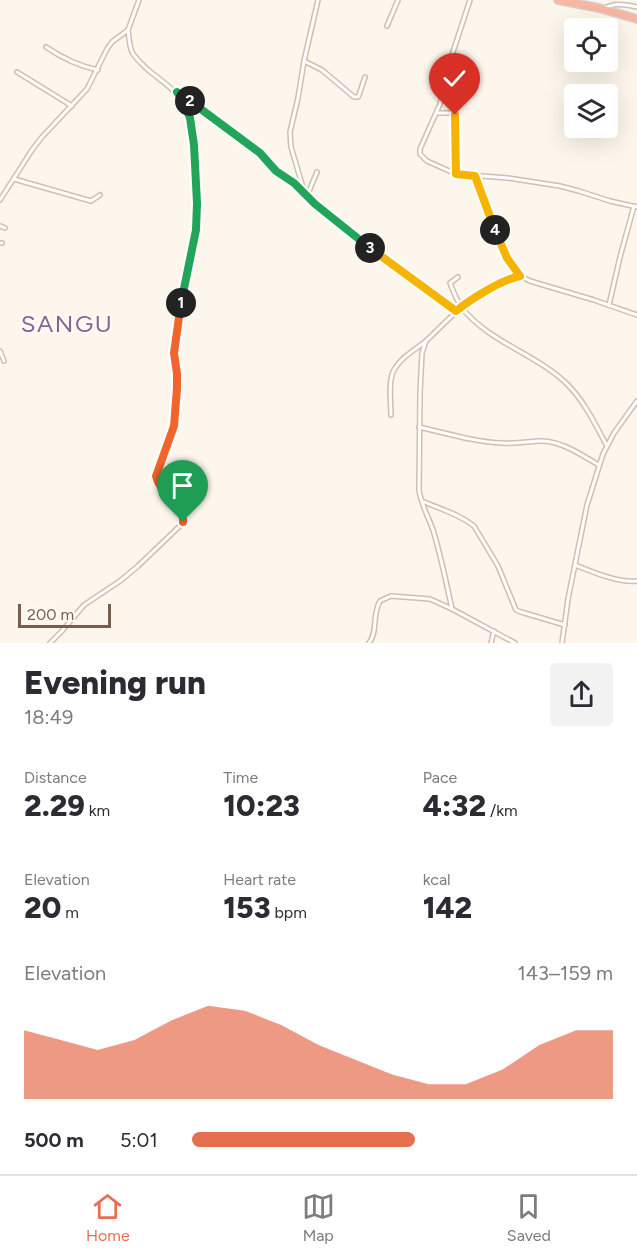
<!DOCTYPE html>
<html lang="en">
<head>
<meta charset="utf-8">
<style>
  body { margin:0; font-family:Figtree,sans-serif; background:#f2f2f3; color:#2b2b33; height:100vh; display:flex; flex-direction:column; font-size:22px; white-space:nowrap }
  * { box-sizing:border-box; margin:0 }
  p { font-size:20px; color:#7c7c81 }
  .icon { flex:none; width:33px; height:33px; fill:none; stroke:currentColor; stroke-width:2; stroke-linecap:round; stroke-linejoin:round }
  .map { position:relative; height:643px; overflow:hidden }
  .drawer { display:flex; flex-direction:column; background:#fff; flex:1 }
  .drawer>* { flex:none }
  .fabs { position:absolute; left:564px; top:18px; display:grid; gap:12px }
  .fabs a { display:grid; place-items:center; width:54px; height:54px; border-radius:6px; background:#fff; box-shadow:0 6px 24px #0002; font-size:30px }
  .scale { position:absolute; left:18px; bottom:15px; width:93px; box-sizing:border-box; padding-left:6px; border:3px solid #7a5c4d; border-top:0; font-size:16px; line-height:21px; white-space:nowrap; color:#7a5c4d; -webkit-text-stroke:4px #fffaf3; paint-order:stroke }
  .pin { position:absolute; display:grid; place-items:center; width:51px; height:51px; color:#fff; margin:-62px -26px; border-radius:50% 50% 50% 0; rotate:-45deg; box-shadow:0 0 6px #0007 }
  .pin .icon { rotate:45deg }
  .km { position:absolute; width:30px; height:30px; margin:-15px; border-radius:50%; background:#222; color:#fff; font-size:16px; line-height:30px; text-align:center }
  .round { display:grid; place-items:center; flex:none; width:63px; height:63px; border-radius:6px; background:#f2f2f3 }
  .overview { display:flex; align-items:center; justify-content:space-between; height:102px; padding:0 24px }
  h1 { font-size:33px; font-weight:800; line-height:45px }
  .figures { display:grid; grid-template-columns:repeat(3,1fr); gap:9px; height:102px; padding:6px 24px }
  .figures div { display:grid; align-content:center }
  .figures b { font-size:30px; font-weight:800 }
  .figures small { font-size:16px; font-weight:400 }
  .figures p { font-size:16px }
  .chart { height:168px; padding:12px 24px }
  .chart p { display:flex; justify-content:space-between }
  .chart svg { width:100%; height:108px; margin-top:6px; fill:#e76f51; opacity:.7 }
  ul { padding:0 24px; list-style:none; font-size:20px }
  li { display:grid; grid-template-columns:96px 72px 1fr; align-items:center; height:45px }
  li i { height:15px; border-radius:8px; background:#e76f51 }
  .tab-bar { display:flex; justify-content:space-around; align-items:center; height:84px; border-top:2px solid #e1e1e2; background:#fff; font-size:16px; color:#7c7c81 }
  .tab-bar a { display:grid; justify-items:center; gap:3px }
  .tab-bar .active { color:#e76f51 }
  .map>svg:first-child { display:block }
  .lines { fill:none; stroke-linecap:round; stroke-linejoin:round }
  .street-casing { stroke:#d1beb0; stroke-width:6 }
  .highway-casing { stroke:#dad1cd; stroke-width:10 }
  .street { stroke:#fff; stroke-width:3 }
  .highway { stroke:#f7b7a3; stroke-width:7 }
  .split-1-casing { stroke:#fff; stroke-width:12 }
  .split-2-casing { stroke:#fff; stroke-width:12 }
  .split-3-casing { stroke:#fff; stroke-width:12 }
  .split-4-casing { stroke:#fff; stroke-width:12 }
  .split-5-casing { stroke:#fff; stroke-width:12 }
  .split-1 { stroke:#f0652b; stroke-width:8 }
  .split-2 { stroke:#22a559; stroke-width:8 }
  .split-3 { stroke:#22a559; stroke-width:8 }
  .split-4 { stroke:#f5b400; stroke-width:8 }
  .split-5 { stroke:#f5b400; stroke-width:8 }
  .labels { text-anchor:middle; stroke-width:5; stroke-linejoin:round; paint-order:stroke }
  .quarter-label { font-size:24px; letter-spacing:1.5px; fill:#846695; stroke:#fffaf3 }
</style>
</head>
<body>
<div class="map">
<svg width="637" height="643" viewBox="0 0 637 643">
  <rect width="100%" height="100%" fill="#fdf6ec"/>
  <g class="lines">
    <!-- street casing -->
    <g class="street-casing">
      <g id="street">
        <path d="M470,0L448,67L440,104L420,149V154L427,161L456,174L508,178L560,186L579,191L610,201L637,207"/>
        <path d="M604,9C614,2 626,5 637,7"/>
        <path d="M387,26L398,0"/>
        <path d="M46,47C62,58 79,66 98,70"/>
        <path d="M304,61L322,70L354,97H358L359,95L365,77"/>
        <path d="M17,72L72,106"/>
        <path d="M181,95L260,153L276,171L294,183L315,204L362,242L455,311"/>
        <path d="M437,113H452L455,115L456,174"/>
        <path d="M475,176L482,197L490,214L492,225L507,258L520,276"/>
        <path d="M14,179L91,201L100,195"/>
        <path d="M304,191L291,147L290,132L298,98L304,61L318,0"/>
        <path d="M307,196L317,172"/>
        <path d="M0,200L32,150L42,137L87,89L107,49L112,42L128,30L139,0"/>
        <path d="M0,226L5,228"/>
        <path d="M0,243H2"/>
        <path d="M458,277L450,283C453,291 457,301 462,308C489,342 536,354 567,384C585,402 595,424 607,446"/>
        <path d="M609,305L620,257L634,206"/>
        <path d="M0,351L4,361"/>
        <path d="M391,415C391,403 388,382 393,372C399,359 414,350 425,342"/>
        <path d="M419,427C446,433 474,442 502,443C515,444 527,442 539,441C561,440 581,455 599,465"/>
        <path d="M422,501C440,509 459,514 474,526L498,566L516,610L521,612L565,625"/>
        <path d="M575,565C593,572 618,583 637,581"/>
        <path d="M452,609C446,582 441,556 433,530C428,516 421,504 419,490L420,393L422,353L426,341L461,307L500,284L511,278L520,276L530,281L594,300L637,315"/>
        <path d="M50,643L62,631L84,605L120,581L138,566L182,524C190,504 154,494 156,474C159,458 170,443 174,427C177,411 178,393 177,377C177,368 173,360 174,350C176,332 178,314 182,296C186,274 193,252 196,229C199,195 197,154 190,120C185,94 166,85 147,69C142,64 135,58 132,52C129,45 129,37 128,30"/>
        <path d="M369,643C378,632 372,614 380,601L391,596L430,599L452,609L515,643"/>
        <path d="M491,643L494,631"/>
        <path d="M562,643L568,599L587,505L603,454L614,433L637,401"/>
      </g>
    </g>
    <!-- highway casing -->
    <g class="highway-casing">
      <path id="highway" d="M558,0L599,8L637,19"/>
    </g>
    <!-- street -->
    <use href="#street" class="street"/>
    <!-- highway -->
    <use href="#highway" class="highway"/>
  </g>
  <g class="lines">
    <!-- split-1 casing -->
    <g class="split-1-casing">
      <path id="split-1" d="M181,303L174,353L177,374V388L174,426L156,476C159,494 185,503 183,522"/>
    </g>
    <!-- split-2 casing -->
    <g class="split-2-casing">
      <path id="split-2" d="M181,303L196,230L197,203L194,145L190,118L183,100L177,92L190,101"/>
    </g>
    <!-- split-3 casing -->
    <g class="split-3-casing">
      <path id="split-3" d="M190,101L260,153L276,171L294,183L315,204L370,248"/>
    </g>
    <!-- split-4 casing -->
    <g class="split-4-casing">
      <path id="split-4" d="M370,248L456,311C471,299 501,280 520,276L507,258L495,230"/>
    </g>
    <!-- split-5 casing -->
    <g class="split-5-casing">
      <path id="split-5" d="M455,115L456,174L475,176L495,230"/>
    </g>
    <!-- split-1 -->
    <use href="#split-1" class="split-1"/>
    <!-- split-2 -->
    <use href="#split-2" class="split-2"/>
    <!-- split-3 -->
    <use href="#split-3" class="split-3"/>
    <!-- split-4 -->
    <use href="#split-4" class="split-4"/>
    <!-- split-5 -->
    <use href="#split-5" class="split-5"/>
  </g>
  <g class="labels">
    <!-- quarter labels -->
    <g class="quarter-label">
      <text x="67" y="332">SANGU</text>
    </g>
  </g>
</svg>
<div class="fabs">
<a><svg class="icon" aria-label="locate" viewBox="0 0 24 24"><circle cx="12" cy="12" r="6"/><path d="M12 2v4M12 18v4M2 12h4M18 12h4"/></svg></a>
<a><svg class="icon" aria-label="layers" viewBox="0 0 24 24"><path d="M12 4l9 5-9 5-9-5zM3 14l9 5 9-5"/></svg></a>
</div>
<div class="scale">200 m</div>
<div class="pin" style="left:183px;top:522px;background:#1e9e55"><svg class="icon" aria-label="arrive" viewBox="0 0 24 24"><path d="M6 21V4h12l-3 4 3 4H6"/></svg></div>
<div class="pin" style="left:455px;top:115px;background:#d93025"><svg class="icon" aria-label="check" viewBox="0 0 24 24"><path d="M5 12l5 5 9-10"/></svg></div>
<b class="km" style="left:181px;top:303px">1</b>
<b class="km" style="left:190px;top:101px">2</b>
<b class="km" style="left:370px;top:248px">3</b>
<b class="km" style="left:495px;top:230px">4</b>
</div>
<section class="drawer">
<div class="overview"><div><h1>Evening run</h1><p>18:49</p></div><a class="round"><svg class="icon" aria-label="share" viewBox="0 0 24 24"><path d="M12 15V3M7 8l5-5 5 5M5 13v7h14v-7"/></svg></a></div>
<div class="figures">
<div><p>Distance</p><b>2.29<small> km</small></b></div>
<div><p>Time</p><b>10:23</b></div>
<div><p>Pace</p><b>4:32<small> /km</small></b></div>
</div>
<div class="figures">
<div><p>Elevation</p><b>20<small> m</small></b></div>
<div><p>Heart rate</p><b>153<small> bpm</small></b></div>
<div><p>kcal</p><b>142</b></div>
</div>
<div class="chart"><p><span>Elevation</span>143–159 m</p>
<svg viewBox="0 0 160 44" preserveAspectRatio="none"><path d="M0 44V16L10 20L20 24L30 20L40 12L50 6L60 8L70 14L80 22L90 28L100 34L110 38L120 38L130 32L140 22L150 16L160 16V44z"/></svg>
</div>
<ul>
<li><b>500 m</b>5:01<i style="width:53%"></i></li>
</ul>
</section>
<nav class="tab-bar">
<a class="active"><svg class="icon" aria-label="home" viewBox="0 0 24 24"><path d="M3 11l9-7 9 7M6 9v11h12V9"/></svg>Home</a>
<a><svg class="icon" aria-label="map" viewBox="0 0 24 24"><path d="M3 6l6-2 6 2 6-2v14l-6 2-6-2-6 2zM9 4v14M15 6v14"/></svg>Map</a>
<a><svg class="icon" aria-label="saved" viewBox="0 0 24 24"><path d="M7 4h10v16l-5-4-5 4z"/></svg>Saved</a>
</nav>
</body>
</html>
